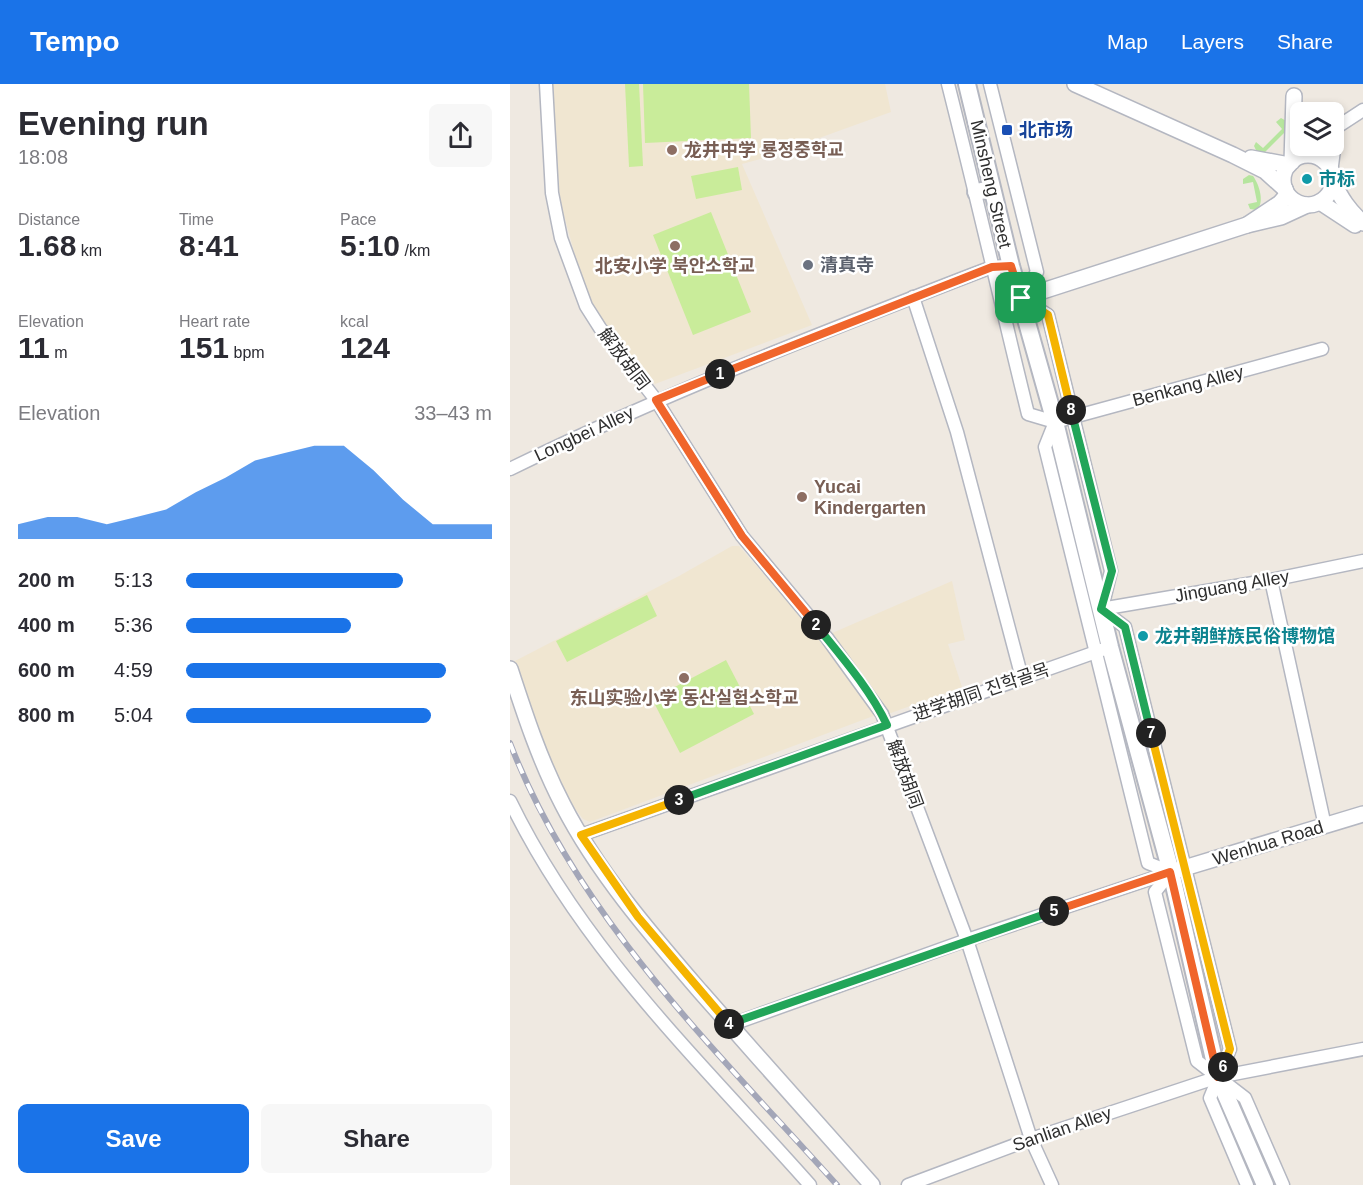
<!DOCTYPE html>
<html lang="en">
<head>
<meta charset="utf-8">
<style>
  body { margin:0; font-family:Helvetica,"Noto Sans SC","Noto Sans KR",sans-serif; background:#f7f7f7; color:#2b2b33; height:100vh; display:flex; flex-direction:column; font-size:22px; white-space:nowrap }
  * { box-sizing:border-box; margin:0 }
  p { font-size:20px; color:#7c7c81 }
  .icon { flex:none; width:33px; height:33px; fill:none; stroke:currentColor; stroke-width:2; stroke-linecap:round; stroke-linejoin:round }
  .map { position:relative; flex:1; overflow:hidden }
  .panel { display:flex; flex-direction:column; background:#fff; width:510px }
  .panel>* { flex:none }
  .buttons { position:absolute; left:780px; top:18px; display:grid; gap:12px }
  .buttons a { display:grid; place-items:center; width:54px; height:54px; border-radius:9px; background:#fff; box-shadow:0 3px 9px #0003; font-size:30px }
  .pin { position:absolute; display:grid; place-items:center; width:51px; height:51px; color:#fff; margin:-26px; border-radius:12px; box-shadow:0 3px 9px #0006 }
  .km { position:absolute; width:30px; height:30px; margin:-15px; border-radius:50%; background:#222; color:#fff; font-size:16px; line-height:30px; text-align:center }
  .round { display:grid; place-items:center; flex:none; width:63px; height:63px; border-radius:9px; background:#f7f7f7 }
  .head { display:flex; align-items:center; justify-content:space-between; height:102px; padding:0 18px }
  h1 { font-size:33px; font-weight:600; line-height:45px }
  .metrics { display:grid; grid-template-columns:repeat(3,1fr); gap:9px; height:102px; padding:6px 18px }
  .metrics div { display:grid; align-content:center }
  .metrics b { font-size:30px; font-weight:600 }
  .metrics small { font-size:16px; font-weight:400 }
  .metrics p { font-size:16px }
  .chart { height:168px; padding:12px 18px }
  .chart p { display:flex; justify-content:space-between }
  .chart svg { width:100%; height:108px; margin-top:6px; fill:#1a73e8; opacity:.7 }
  .primary-button { display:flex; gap:12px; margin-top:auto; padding:12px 18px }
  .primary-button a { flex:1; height:69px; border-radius:9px; background:#1a73e8; color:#fff; font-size:24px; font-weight:600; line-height:69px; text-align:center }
  .primary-button a+a { background:#f7f7f7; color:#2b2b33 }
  ul { padding:0 18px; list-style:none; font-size:20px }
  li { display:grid; grid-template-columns:96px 72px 1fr; align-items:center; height:45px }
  li i { height:15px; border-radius:8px; background:#1a73e8 }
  header { display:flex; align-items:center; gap:36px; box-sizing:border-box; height:84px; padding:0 30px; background:#1a73e8; color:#fff }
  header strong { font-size:28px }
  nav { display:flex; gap:33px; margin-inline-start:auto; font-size:21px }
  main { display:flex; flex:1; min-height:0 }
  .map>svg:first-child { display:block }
  .education { fill:#f0e6d1 }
  .green { fill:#b6e59e }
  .pitch { fill:#c9ec9a }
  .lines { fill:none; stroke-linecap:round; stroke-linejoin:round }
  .minor-casing { stroke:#b4b7c1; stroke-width:15 }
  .tertiary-casing { stroke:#b4b7c1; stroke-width:18 }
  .secondary-casing { stroke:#b4b7c1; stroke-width:20 }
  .minor { stroke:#fff; stroke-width:12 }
  .tertiary { stroke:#fff; stroke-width:15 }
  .secondary { stroke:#fff; stroke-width:16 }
  .rail-casing { stroke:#a3a6b8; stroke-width:6 }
  .rail { stroke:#fff; stroke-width:4; stroke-dasharray:11; stroke-linecap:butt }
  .split-1-casing { stroke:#fff; stroke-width:12 }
  .split-2-casing { stroke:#fff; stroke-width:12 }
  .split-3-casing { stroke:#fff; stroke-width:12 }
  .split-4-casing { stroke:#fff; stroke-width:12 }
  .split-5-casing { stroke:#fff; stroke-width:12 }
  .split-6-casing { stroke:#fff; stroke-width:12 }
  .split-7-casing { stroke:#fff; stroke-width:12 }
  .split-8-casing { stroke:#fff; stroke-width:12 }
  .split-9-casing { stroke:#fff; stroke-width:12 }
  .split-1 { stroke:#f0652b; stroke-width:8 }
  .split-2 { stroke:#f0652b; stroke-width:8 }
  .split-3 { stroke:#22a559; stroke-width:8 }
  .split-4 { stroke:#f5b400; stroke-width:8 }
  .split-5 { stroke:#22a559; stroke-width:8 }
  .split-6 { stroke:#f0652b; stroke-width:8 }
  .split-7 { stroke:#f5b400; stroke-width:8 }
  .split-8 { stroke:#22a559; stroke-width:8 }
  .split-9 { stroke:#f5b400; stroke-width:8 }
  .transit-dot { fill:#1a4fb4; stroke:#fff; stroke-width:2 }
  .education-dot { fill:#8d6e63; stroke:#fff; stroke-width:2 }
  .culture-dot { fill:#0f9aa8; stroke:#fff; stroke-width:2 }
  .worship-dot { fill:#6b7280; stroke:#fff; stroke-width:2 }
  .labels { text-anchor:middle; stroke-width:5; stroke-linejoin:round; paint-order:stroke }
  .transit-label { font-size:18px; font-weight:bold; fill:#164399; stroke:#fff; text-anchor:start }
  .education-label { font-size:18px; font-weight:bold; fill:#785e54; stroke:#fff; text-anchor:start }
  .culture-label { font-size:18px; font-weight:bold; fill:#0d838f; stroke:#fff; text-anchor:start }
  .street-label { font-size:18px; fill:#2e2e2e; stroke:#fff }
  .worship-label { font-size:18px; font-weight:bold; fill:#5b616d; stroke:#fff; text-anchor:start }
</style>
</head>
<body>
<header>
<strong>Tempo</strong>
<nav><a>Map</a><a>Layers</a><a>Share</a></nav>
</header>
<main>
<section class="panel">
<div class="head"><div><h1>Evening run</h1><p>18:08</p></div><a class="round"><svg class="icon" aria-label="share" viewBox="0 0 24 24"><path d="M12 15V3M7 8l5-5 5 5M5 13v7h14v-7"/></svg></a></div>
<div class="metrics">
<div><p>Distance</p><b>1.68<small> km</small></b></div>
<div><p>Time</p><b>8:41</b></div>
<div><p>Pace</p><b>5:10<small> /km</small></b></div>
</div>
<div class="metrics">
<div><p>Elevation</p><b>11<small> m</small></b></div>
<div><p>Heart rate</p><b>151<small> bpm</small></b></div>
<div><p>kcal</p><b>124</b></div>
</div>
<div class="chart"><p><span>Elevation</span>33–43 m</p>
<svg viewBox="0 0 160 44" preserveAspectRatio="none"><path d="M0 44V38L10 35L20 35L30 38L40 35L50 32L60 25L70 19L80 12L90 9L100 6L110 6L120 16L130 28L140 38L150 38L160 38V44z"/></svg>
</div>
<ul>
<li><b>200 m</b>5:13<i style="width:71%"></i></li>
<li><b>400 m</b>5:36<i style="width:54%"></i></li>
<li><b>600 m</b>4:59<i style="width:85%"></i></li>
<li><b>800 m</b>5:04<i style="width:80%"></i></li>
</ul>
<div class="primary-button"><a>Save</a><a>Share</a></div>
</section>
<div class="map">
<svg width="853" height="1101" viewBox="0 0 853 1101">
  <rect width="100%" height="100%" fill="#efe9e1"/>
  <!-- education -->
  <g class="education">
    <path d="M42,0H375L381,28L254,74L232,80L302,241L145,300L95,245L75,207L50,117Z"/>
    <path d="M222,462H229L314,559L366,631L80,738L73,735L62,721L35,666L3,578L169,492Z"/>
    <path d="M442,497L455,556L438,560L452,603L381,629L377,628L320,550Z"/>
  </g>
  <!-- green -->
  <g class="green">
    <path d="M771,34L778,38V45L755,68H747L744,62L746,58L753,64L772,45L766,38Z"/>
    <path d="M739,91L743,92C749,100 755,118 747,126L740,125L738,120L747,118L743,98L733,100V95Z"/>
  </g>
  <!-- pitch -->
  <g class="pitch">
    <path d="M115,0H129L133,82L119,83Z"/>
    <path d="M133,0H239L241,54L135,59Z"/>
    <path d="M228,83L232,106L186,115L181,92Z"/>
    <path d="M201,128L241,228L183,251L143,151Z"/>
    <path d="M137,511L147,532L57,578L46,557Z"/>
    <path d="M216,576L244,630L170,669L142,615Z"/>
  </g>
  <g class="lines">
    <!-- minor casing -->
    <g class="minor-casing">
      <g id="minor">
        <path d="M36,0L42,109L51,154L76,222L90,244L146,316L232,452L317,554L372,630L457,856L521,1055L542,1101"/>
        <path d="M438,0C466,110 491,220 518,330L545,338"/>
        <path d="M480,0L527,188L511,214L538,231L601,487L592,524"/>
        <path d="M824,45L853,26"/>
        <path d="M782,78L801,62"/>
        <path d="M403,213L447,348L512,594"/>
        <path d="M545,338L535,363L638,779L661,788"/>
        <path d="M545,338L812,265"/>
        <path d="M0,385C157,308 319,246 482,183L501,182"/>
        <path d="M761,496L815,742"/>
        <path d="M591,525L615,543L720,965L700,1014L737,1101"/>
        <path d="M591,525L761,496L853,477"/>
        <path d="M0,717C73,867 191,978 300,1101"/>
        <path d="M71,751L600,563"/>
        <path d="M660,789L645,808L687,977L735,1014L773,1101"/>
        <path d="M220,941L457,856L661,788"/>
        <path d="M398,1101L521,1055L708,993L853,965"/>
      </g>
    </g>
    <!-- tertiary casing -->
    <g class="tertiary-casing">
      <g id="tertiary">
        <path d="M565,0L723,71L755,87L775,105"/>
        <path d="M824,45V54"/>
        <circle cx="798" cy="96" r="25"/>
        <path d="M741,74L779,81"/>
        <path d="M782,78L784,12"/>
        <path d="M820,85L823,62"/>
        <path d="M823,97C831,115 839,126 853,139"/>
        <path d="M775,105L777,111L770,119L737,141L771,133L797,121"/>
        <path d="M810,118L845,141"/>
        <path d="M511,214L737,141"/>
        <path d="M0,585C15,631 30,677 53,721C88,789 140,849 190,907C247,972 304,1036 362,1101"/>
        <path d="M661,788L853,730"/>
      </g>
    </g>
    <!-- secondary casing -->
    <g class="secondary-casing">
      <g id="secondary">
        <path d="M457,0L501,182L545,338L600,563L661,788L708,993L755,1101"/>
        <path d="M466,108L481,105"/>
      </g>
    </g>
    <!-- minor -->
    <use href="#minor" class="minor"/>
    <!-- tertiary -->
    <use href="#tertiary" class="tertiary"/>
    <!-- secondary -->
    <use href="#secondary" class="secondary"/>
    <!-- rail casing -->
    <g class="rail-casing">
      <path id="rail" d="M0,659C67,833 205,965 327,1101"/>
    </g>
    <!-- rail -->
    <use href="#rail" class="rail"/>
  </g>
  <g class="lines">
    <!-- split-1 casing -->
    <g class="split-1-casing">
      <path id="split-1" d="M210,290L482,183L501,182L511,214"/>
    </g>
    <!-- split-2 casing -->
    <g class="split-2-casing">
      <path id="split-2" d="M210,290L146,316L232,452L306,541"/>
    </g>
    <!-- split-3 casing -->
    <g class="split-3-casing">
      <path id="split-3" d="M169,716L377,641C360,605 331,572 306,541"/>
    </g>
    <!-- split-4 casing -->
    <g class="split-4-casing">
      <path id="split-4" d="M169,716L71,751L128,833L219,940"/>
    </g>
    <!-- split-5 casing -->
    <g class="split-5-casing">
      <path id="split-5" d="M219,940L544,827"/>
    </g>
    <!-- split-6 casing -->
    <g class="split-6-casing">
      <path id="split-6" d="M544,827L660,788L708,993L713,983"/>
    </g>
    <!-- split-7 casing -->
    <g class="split-7-casing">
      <path id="split-7" d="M641,649L720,965L713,983"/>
    </g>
    <!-- split-8 casing -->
    <g class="split-8-casing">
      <path id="split-8" d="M561,326L602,487L591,525L615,543L641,649"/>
    </g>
    <!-- split-9 casing -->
    <g class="split-9-casing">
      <path id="split-9" d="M511,214L538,231L561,326"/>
    </g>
    <!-- split-1 -->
    <use href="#split-1" class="split-1"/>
    <!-- split-2 -->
    <use href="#split-2" class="split-2"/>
    <!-- split-3 -->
    <use href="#split-3" class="split-3"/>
    <!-- split-4 -->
    <use href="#split-4" class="split-4"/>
    <!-- split-5 -->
    <use href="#split-5" class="split-5"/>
    <!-- split-6 -->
    <use href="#split-6" class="split-6"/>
    <!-- split-7 -->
    <use href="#split-7" class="split-7"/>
    <!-- split-8 -->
    <use href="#split-8" class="split-8"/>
    <!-- split-9 -->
    <use href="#split-9" class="split-9"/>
  </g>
  <!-- markers -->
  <rect class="transit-dot" x="491" y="40" width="12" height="12" rx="3"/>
  <g class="education-dot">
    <circle cx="162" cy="66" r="6"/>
    <circle cx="165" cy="162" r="6"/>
    <circle cx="292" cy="413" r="6"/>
    <circle cx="174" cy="594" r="6"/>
  </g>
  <g class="culture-dot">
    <circle cx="797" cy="95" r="6"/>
    <circle cx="633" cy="552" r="6"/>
  </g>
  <circle class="worship-dot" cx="298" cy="181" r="6"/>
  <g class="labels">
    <!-- transit labels -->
    <g class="transit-label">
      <text x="509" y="52">北市场</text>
    </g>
    <!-- education labels -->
    <g class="education-label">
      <text x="174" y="72">龙井中学 룡정중학교</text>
      <text x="165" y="188" text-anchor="middle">北安小学 북안소학교</text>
      <text x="304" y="409">Yucai<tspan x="304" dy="21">Kindergarten</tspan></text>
      <text x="174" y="620" text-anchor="middle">东山实验小学 동산실험소학교</text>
    </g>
    <!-- culture labels -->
    <g class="culture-label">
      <text x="809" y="101">市标</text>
      <text x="645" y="558">龙井朝鲜族民俗博物馆</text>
    </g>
    <!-- street labels -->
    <g class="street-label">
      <text transform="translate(481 100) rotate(77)" y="6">Minsheng Street</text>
      <text transform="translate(114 275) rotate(53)" y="6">解放胡同</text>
      <text transform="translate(678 302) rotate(-15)" y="6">Benkang Alley</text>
      <text transform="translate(74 350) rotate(-25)" y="6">Longbei Alley</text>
      <text transform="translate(722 502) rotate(-10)" y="6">Jinguang Alley</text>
      <text transform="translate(471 608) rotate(-19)" y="6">进学胡同 진학골목</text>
      <text transform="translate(395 690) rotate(70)" y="6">解放胡同</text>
      <text transform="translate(758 759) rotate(-17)" y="6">Wenhua Road</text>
      <text transform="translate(552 1045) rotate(-19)" y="6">Sanlian Alley</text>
    </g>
    <!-- worship labels -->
    <g class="worship-label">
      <text x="310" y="187">清真寺</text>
    </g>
  </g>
</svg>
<div class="buttons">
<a><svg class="icon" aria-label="layers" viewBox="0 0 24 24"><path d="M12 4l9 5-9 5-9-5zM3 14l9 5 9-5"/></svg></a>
</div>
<div class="pin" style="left:511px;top:214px;background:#1e9e55"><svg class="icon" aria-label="arrive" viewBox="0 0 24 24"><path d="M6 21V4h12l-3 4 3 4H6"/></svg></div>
<b class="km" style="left:210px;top:290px">1</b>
<b class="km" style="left:306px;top:541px">2</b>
<b class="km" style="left:169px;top:716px">3</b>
<b class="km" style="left:219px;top:940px">4</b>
<b class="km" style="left:544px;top:827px">5</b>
<b class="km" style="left:713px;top:983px">6</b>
<b class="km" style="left:641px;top:649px">7</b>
<b class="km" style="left:561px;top:326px">8</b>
</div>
</main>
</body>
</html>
